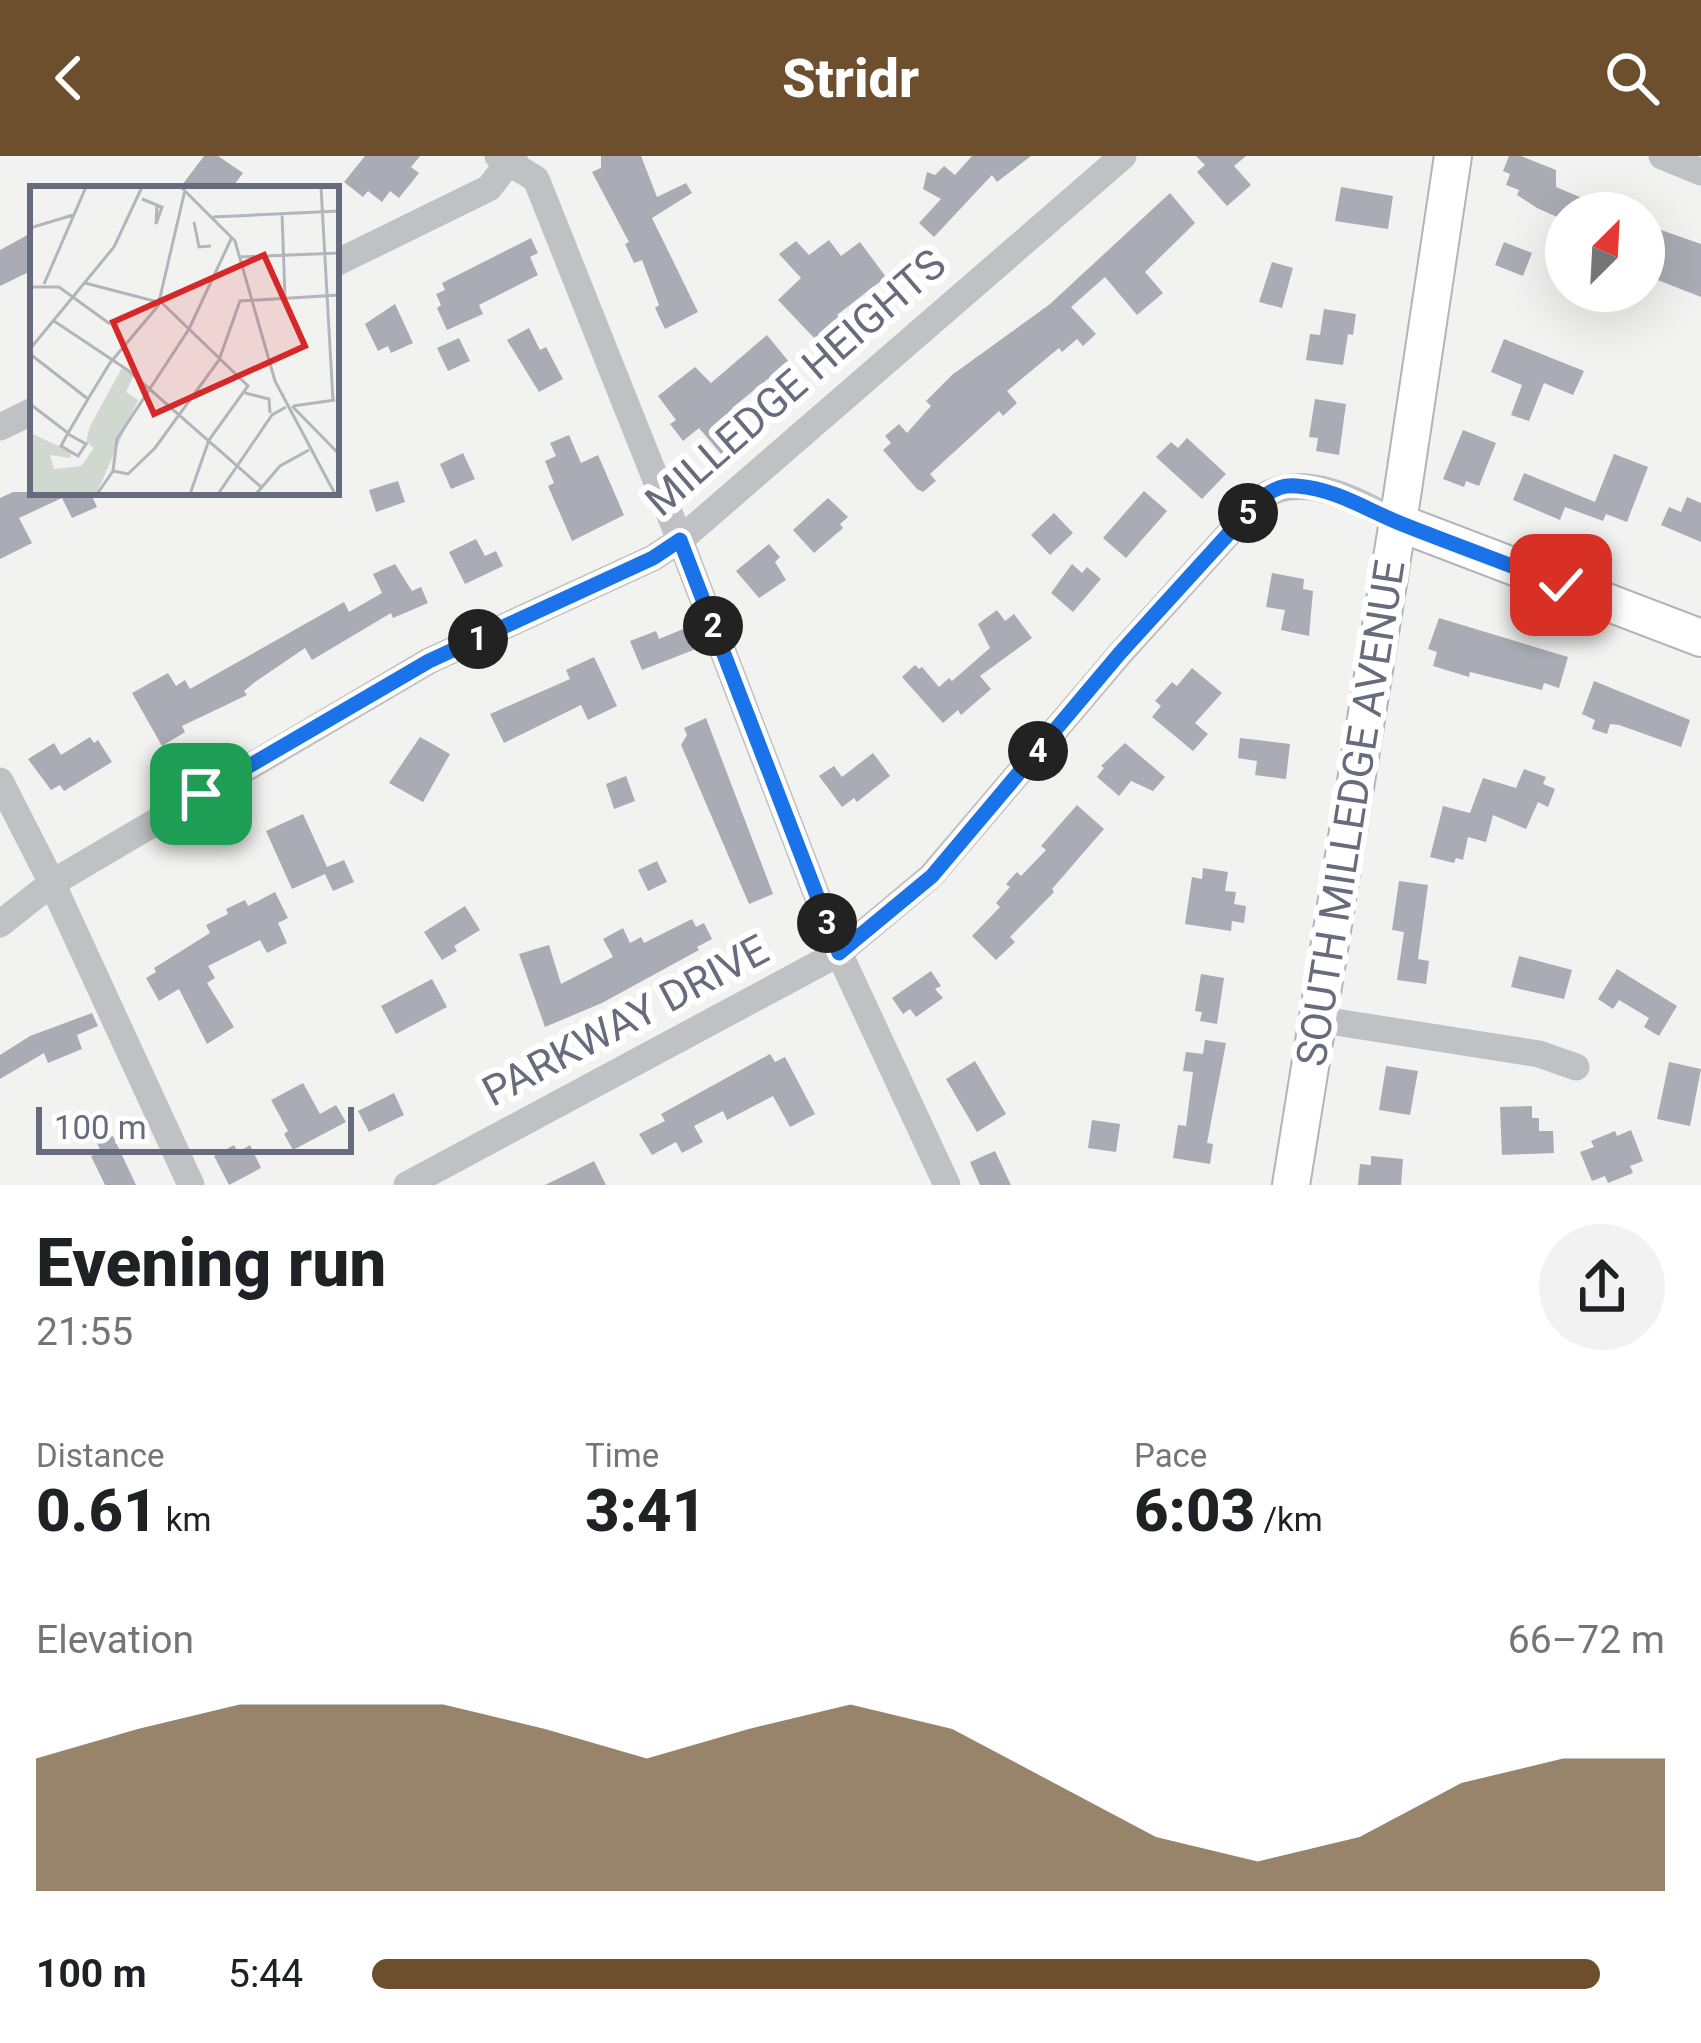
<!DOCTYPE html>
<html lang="en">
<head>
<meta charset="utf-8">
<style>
  body { margin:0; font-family:Roboto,sans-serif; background:#f2f2f2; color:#202124; height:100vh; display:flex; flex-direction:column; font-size:45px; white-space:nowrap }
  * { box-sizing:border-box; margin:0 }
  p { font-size:39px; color:#757577 }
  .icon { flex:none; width:66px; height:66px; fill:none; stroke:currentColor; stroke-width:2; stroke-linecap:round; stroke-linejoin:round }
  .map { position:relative; height:1029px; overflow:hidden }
  .panel { display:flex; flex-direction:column; background:#fff; flex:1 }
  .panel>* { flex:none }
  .needle { width:78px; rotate:24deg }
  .controls { position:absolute; left:1545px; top:36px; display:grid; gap:24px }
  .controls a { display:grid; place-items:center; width:120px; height:120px; border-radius:50%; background:#fff; box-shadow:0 12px 48px #0002; font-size:60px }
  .scale { position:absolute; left:36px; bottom:30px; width:318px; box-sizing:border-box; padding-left:12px; border:6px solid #666c7d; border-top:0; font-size:33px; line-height:42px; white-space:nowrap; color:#666c7d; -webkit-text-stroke:9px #fff; paint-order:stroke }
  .pin { position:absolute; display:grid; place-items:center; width:102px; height:102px; color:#fff; margin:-51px; border-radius:24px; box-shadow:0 6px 18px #0006 }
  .km { position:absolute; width:60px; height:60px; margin:-30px; border-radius:50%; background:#222; color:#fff; font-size:33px; line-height:60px; text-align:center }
  .round { display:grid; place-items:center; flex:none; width:126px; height:126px; border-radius:63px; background:#f2f2f2 }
  .headline { display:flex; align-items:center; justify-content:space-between; height:204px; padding:0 36px }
  h1 { font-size:66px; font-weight:800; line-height:90px }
  .metrics { display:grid; grid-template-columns:repeat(3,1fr); gap:18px; height:204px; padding:12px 36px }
  .metrics div { display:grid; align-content:center }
  .metrics b { font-size:60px; font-weight:800 }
  .metrics small { font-size:33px; font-weight:400 }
  .metrics p { font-size:33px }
  .chart { height:336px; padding:24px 36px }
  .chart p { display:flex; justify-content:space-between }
  .chart svg { width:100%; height:216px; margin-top:12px; fill:#6d4f2d; opacity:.7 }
  ul { padding:0 36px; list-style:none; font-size:39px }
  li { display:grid; grid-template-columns:192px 144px 1fr; align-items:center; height:90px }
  li i { height:30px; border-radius:15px; background:#6d4f2d }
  header { display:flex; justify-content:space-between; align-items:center; height:156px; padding:0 36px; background:#6d4f2d; color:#fff; font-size:54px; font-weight:800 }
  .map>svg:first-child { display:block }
  .building { fill:#a9acb4 }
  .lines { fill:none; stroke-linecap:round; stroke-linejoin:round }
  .secondary-casing { stroke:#b2b4ba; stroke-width:40 }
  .street { stroke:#c0c1c5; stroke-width:27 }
  .secondary { stroke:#fff; stroke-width:36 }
  .route-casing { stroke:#fff; stroke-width:24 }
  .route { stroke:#1a73e8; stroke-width:15 }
  .labels { text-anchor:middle; stroke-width:12; stroke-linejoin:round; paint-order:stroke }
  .street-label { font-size:42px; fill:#666c7d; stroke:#fff }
  .inset-road { fill:none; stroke:#b2b5bb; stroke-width:3 }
  .view { fill:#d62828; fill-opacity:0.15; stroke:#d62828; stroke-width:6 }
  .inset-edge { fill:none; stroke:#666c7d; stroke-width:6 }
</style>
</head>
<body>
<header><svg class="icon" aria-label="back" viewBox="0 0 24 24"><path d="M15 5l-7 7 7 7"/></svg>Stridr<svg class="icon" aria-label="search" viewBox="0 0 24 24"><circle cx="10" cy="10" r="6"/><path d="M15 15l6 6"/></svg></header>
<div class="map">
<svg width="1701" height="1029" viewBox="0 0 1701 1029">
  <rect width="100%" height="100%" fill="#f2f3f0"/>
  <!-- building -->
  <g class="building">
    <path d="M204,0H218L243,17L231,33H179Z"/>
    <path d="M365,0H420L411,11L419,17L399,42L390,35L382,46L368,35L363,41L344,26Z"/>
    <path d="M601,0H641L657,41L686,27L692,37L652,62L698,156L665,173L655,152L659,149L642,104L634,107L625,88L629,86L592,16L601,12Z"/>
    <path d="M972,0H1031L997,26L992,19L934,81L919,67L941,43L923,33L927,16L935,19L944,10L955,19Z"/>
    <path d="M1196,0H1246L1234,10L1251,29L1227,50L1197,16L1205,9Z"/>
    <path d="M1509,0H1521L1556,14V31L1618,57H1566V65L1537,52L1517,39L1519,34L1506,29L1510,18L1503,15Z"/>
    <path d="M1341,31L1393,40L1388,73L1335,65Z"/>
    <path d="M1170,37L1195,67L1145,116L1163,137L1137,159L1105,121L1071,151L1096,178L1083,190L1077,183L1062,196L1059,192L1007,235L1017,247L1003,260L999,255L930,318L936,325L923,336L917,333L883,294L891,287L885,280L899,268L907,277L931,250L926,245L952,219L1050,148Z"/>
    <path d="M1644,68L1701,88V141L1655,123L1656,119L1644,114Z"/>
    <path d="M33,76V114L0,130V94Z"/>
    <path d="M531,82L538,97L530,101L538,119L479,149L483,158L447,174L437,152L441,149L436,138L445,134L442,127Z"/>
    <path d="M829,84L841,100L860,86L886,121L837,159L841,162L817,185L778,144L801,122L779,98L796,85L809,99Z"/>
    <path d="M1504,86L1532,97L1523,120L1495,109Z"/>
    <path d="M1272,106L1293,112L1282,152L1259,146Z"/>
    <path d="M395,148L413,187L391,197L388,190L378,195L365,168Z"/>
    <path d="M1324,153L1356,158L1353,179L1348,178L1343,209L1306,204L1310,178L1320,179Z"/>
    <path d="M529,172L540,194L546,191L563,223L539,236L507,184Z"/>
    <path d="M767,179L789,206L732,252L750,275L721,298L699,272L683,285L670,268L676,264L658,240L695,211L711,227Z"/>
    <path d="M459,182L470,205L448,215L437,192Z"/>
    <path d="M1504,183L1584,215L1573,239L1544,227L1529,265L1511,259L1522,229L1491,216Z"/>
    <path d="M1315,243L1346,248L1339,299L1316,295L1318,282L1309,281Z"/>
    <path d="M1463,274L1496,287L1479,330L1466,325L1464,331L1443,323Z"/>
    <path d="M569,279L581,307L598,299L624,359L572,385L548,330L554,327L545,305L556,300L550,287Z"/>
    <path d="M1187,282L1226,318L1202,343L1156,301L1171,286L1178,292Z"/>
    <path d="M463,297L475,323L451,333L440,308Z"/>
    <path d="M1614,298L1648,311L1627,366L1606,358L1603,365L1565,351L1560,364L1513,344L1524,317L1595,346Z"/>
    <path d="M398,325L405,346L376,356L369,334Z"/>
    <path d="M1144,335L1167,355L1126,402L1103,382Z"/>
    <path d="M13,336H90L97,351L72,362L62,342L19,362L32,387L0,403V342Z"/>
    <path d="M1687,341L1701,347V386L1661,369L1669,351L1681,356Z"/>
    <path d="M828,342L848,361L840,368L843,372L814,397L793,374Z"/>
    <path d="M1054,357L1073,377L1050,399L1031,379Z"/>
    <path d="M476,383L485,400L496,395L503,410L465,428L449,396Z"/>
    <path d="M769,388L780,401L775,406L786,424L759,442L736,415Z"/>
    <path d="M395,408L412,435L421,431L428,447L393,462L391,457L312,504L305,492L255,526L244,535L247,539L182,570L185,576L162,590L132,537L168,517L176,530L185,524L190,533L344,446L349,456L382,437L373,418Z"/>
    <path d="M1072,408L1082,417L1087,411L1101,423L1073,456L1051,437Z"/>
    <path d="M1272,417L1304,423L1303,433L1313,435L1309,480L1281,474L1285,454L1266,451Z"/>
    <path d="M997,454L1005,465L1014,458L1032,482L980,520L991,533L961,559L958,554L943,567L902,521L915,509L919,513L922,511L939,531L949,522L952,525L990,492L978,468Z"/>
    <path d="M1439,462L1568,501L1559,532L1544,527L1542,534L1470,516L1469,521L1433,510L1437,496L1428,493Z"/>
    <path d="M688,471L696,493L642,514L630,485L656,475L659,483Z"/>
    <path d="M594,501L617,550L588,564L581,549L504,587L490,558L570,523L566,514Z"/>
    <path d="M1192,512L1222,537L1195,567L1208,578L1193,595L1152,561L1161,550L1155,545L1172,526L1177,530Z"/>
    <path d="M1594,525L1690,564L1681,591L1619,569L1610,568L1607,578L1592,573L1595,564L1582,558Z"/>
    <path d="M706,562L773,738L749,748L681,589L687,579L684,572Z"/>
    <path d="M90,581L94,587L98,584L112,606L64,635L60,629L51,634L28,603L54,587L61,599Z"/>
    <path d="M420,581L450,598L423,646L389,627Z"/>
    <path d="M1240,582L1290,588L1286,623L1255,619L1257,605L1238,602Z"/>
    <path d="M1125,587L1165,621L1153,635L1131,625L1119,640L1097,621L1104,612L1101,610Z"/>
    <path d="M873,597L890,620L857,646L854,642L842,651L819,620L834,610L842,621Z"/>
    <path d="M1524,613L1546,621L1543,628L1555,633L1548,651L1538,646L1526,673L1493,659L1486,686L1468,681L1463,704L1456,702L1454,707L1430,701L1443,650L1470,657L1483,622L1516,632Z"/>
    <path d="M626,620L635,645L614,653L606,628Z"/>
    <path d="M1077,649L1104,673L1052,733L1054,736L1010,781L1015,786L996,804L972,780L1000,751L996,747L1010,731L1006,728L1017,716L1021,720L1046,694L1041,690Z"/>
    <path d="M303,658L327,711L344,704L354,726L333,735L325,718L292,733L266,675Z"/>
    <path d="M657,705L667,726L648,735L638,714Z"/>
    <path d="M1203,712L1228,716L1225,735L1236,736L1234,748L1246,750L1244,767L1232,765L1231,775L1185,768L1192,721L1202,723Z"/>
    <path d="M1399,725L1428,729L1418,803L1429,805L1426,828L1397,824L1404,776L1392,774Z"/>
    <path d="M275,736L288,762L278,767L287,787L267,797L260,784L208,810L215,822L207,827L234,871L207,888L179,833L159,845L146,822L156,816L154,812L210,777L206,769L228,758L226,753L245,744L248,750Z"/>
    <path d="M465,750L480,774L454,790L457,795L442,804L424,776Z"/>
    <path d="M692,763L696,771L704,767L712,783L697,791L699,794L602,847L545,871L519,798L549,789L561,828L613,801L603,783L623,772L630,787L641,781L644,787Z"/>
    <path d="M1519,800L1572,814L1564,843L1511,831Z"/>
    <path d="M1617,813L1677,850L1659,880L1644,871L1649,862L1619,844L1613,853L1598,843Z"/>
    <path d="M931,815L941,830L935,833L943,842L916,861L910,853L903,858L892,842Z"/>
    <path d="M1201,818L1224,822L1217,868L1200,865L1202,856L1195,855Z"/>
    <path d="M432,823L447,851L396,878L381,850Z"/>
    <path d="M92,857L98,870L77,879L82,893L48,907L44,897L0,923V899L30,880Z"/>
    <path d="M1205,884L1226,887L1207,987L1213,988L1210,1008L1173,1002L1178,969L1186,970L1193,916L1183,915L1186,896L1203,898Z"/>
    <path d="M770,898L775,906L785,901L815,958L790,971L773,940L727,964L723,955L694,970L703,986L682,997L676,986L652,999L639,978L665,965L661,958Z"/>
    <path d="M975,905L1006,958L977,976L946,923Z"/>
    <path d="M1669,906L1701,913L1690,970L1657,963Z"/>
    <path d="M1386,910L1418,915L1410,959L1379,954Z"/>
    <path d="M303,927L320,958L336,949L346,966L293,994L284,978L288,975L271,944Z"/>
    <path d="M394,937L404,959L369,976L358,955Z"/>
    <path d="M1532,950V962H1539V975H1553L1554,997L1502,999L1500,951Z"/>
    <path d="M1092,964L1120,968L1116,996L1088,992Z"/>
    <path d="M1631,974L1643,1005L1630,1010L1633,1017L1608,1027L1605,1020L1592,1025L1580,996L1594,991L1591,985L1615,975L1617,980Z"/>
    <path d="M113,980L136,1029H105L91,1000L101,996L97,987Z"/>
    <path d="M234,989L238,996L250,989L261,1012L229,1029L214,1000Z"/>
    <path d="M995,995L1011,1029H980L970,1006Z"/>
    <path d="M1371,1000L1403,1003L1401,1029H1358L1360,1008L1371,1009Z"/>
    <path d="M594,1005L606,1029H545L582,1011Z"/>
  </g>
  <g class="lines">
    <!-- secondary casing -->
    <g class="secondary-casing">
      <g id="secondary">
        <path d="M1397,366L1701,482"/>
        <path d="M1291,1029L1402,340L1453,0"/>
      </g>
    </g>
    <!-- street -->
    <g class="street">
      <path d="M498,0L536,23L680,384L839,797L947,1029"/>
      <path d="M1662,0L1701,16"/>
      <path d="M336,107L489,32L514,0"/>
      <path d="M0,271L33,255"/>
      <path d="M0,625L52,727L191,1029"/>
      <path d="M0,768L52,727L429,505L653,402L680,384L1123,0"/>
      <path d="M1316,863L1539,898L1576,911"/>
      <path d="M407,1029L839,797L931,720L1120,498L1262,341C1303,314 1359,345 1397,366"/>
    </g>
    <!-- secondary -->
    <use href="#secondary" class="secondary"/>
  </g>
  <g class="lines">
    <!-- route casing -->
    <g class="route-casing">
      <path id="route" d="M201,638L429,505L653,402L680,384L839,797L932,720L1120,497L1262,341C1274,334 1282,328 1297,330C1336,333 1367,354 1402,368C1455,389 1508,408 1561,429"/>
    </g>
    <!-- route -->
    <use href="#route" class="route"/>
  </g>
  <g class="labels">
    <!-- street labels -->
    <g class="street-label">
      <text transform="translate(795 226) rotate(-41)" y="15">MILLEDGE HEIGHTS</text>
      <text transform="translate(1350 657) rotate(-81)" y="15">SOUTH MILLEDGE AVENUE</text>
      <text transform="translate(625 864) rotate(-28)" y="15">PARKWAY DRIVE</text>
    </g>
  </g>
  <!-- overview -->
  <g transform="translate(30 30)">
    <rect width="309" height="309" fill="#f2f3f0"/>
    <path d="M92,182L104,189L96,206L108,214L67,306L0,308V247L42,266L40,272L20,269L24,283L51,280L64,262L56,256L60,240Z" fill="#d1d8d0"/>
    <path d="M0,247L28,261L9,281L35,289L37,302L63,300L58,308H0Z" fill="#d1d8d0"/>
    <path class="inset-road" d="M151,1L205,55L245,195L305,308M291,1L303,215M112,13L132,21L126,38L127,19M252,27L255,112M183,31L309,25M164,36L169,61L181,60M0,42L43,29M210,71L309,67M55,97L132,117L218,200L179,254L160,308M14,98L56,1M0,101H29L80,138M24,135L99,185L231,301M0,163L84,61L112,1M0,168L58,213M215,207L239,213L240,227M0,218L38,247M262,220L309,268M263,220L305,214M38,248L56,258L48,270L31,260L38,247L58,213L80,177L128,120L155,4M83,285L98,288L125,262L189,174L210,115L309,109M67,308L83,285L87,253L159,143L202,51M188,308L242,229L256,221M226,308L250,280L279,264"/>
    <path class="view" d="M234,69L275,160L124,228L83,136Z"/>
    <rect width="309" height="309" class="inset-edge"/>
  </g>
</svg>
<div class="controls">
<a><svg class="needle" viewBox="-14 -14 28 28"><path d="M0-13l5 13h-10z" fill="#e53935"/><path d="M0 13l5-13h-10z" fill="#757577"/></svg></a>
</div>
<div class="scale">100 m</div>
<div class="pin" style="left:201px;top:638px;background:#1e9e55"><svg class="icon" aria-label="arrive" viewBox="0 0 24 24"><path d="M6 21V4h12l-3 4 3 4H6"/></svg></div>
<div class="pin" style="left:1561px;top:429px;background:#d93025"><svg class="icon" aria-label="check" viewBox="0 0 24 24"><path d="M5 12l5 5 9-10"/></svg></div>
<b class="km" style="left:478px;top:483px">1</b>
<b class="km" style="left:713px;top:470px">2</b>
<b class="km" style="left:827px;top:767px">3</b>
<b class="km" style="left:1038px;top:595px">4</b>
<b class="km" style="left:1248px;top:357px">5</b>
</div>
<section class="panel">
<div class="headline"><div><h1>Evening run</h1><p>21:55</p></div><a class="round"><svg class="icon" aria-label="share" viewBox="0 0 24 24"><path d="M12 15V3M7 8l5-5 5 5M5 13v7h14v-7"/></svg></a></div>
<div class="metrics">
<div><p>Distance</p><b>0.61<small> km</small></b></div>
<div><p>Time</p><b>3:41</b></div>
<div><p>Pace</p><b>6:03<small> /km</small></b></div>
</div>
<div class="chart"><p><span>Elevation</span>66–72 m</p>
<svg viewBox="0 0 160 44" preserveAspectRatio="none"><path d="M0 44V17L10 11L20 6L30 6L40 6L50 11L60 17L70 11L80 6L90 11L100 22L110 33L120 38L130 33L140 22L150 17L160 17V44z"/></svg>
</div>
<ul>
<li><b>100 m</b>5:44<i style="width:95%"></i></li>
</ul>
</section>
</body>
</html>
